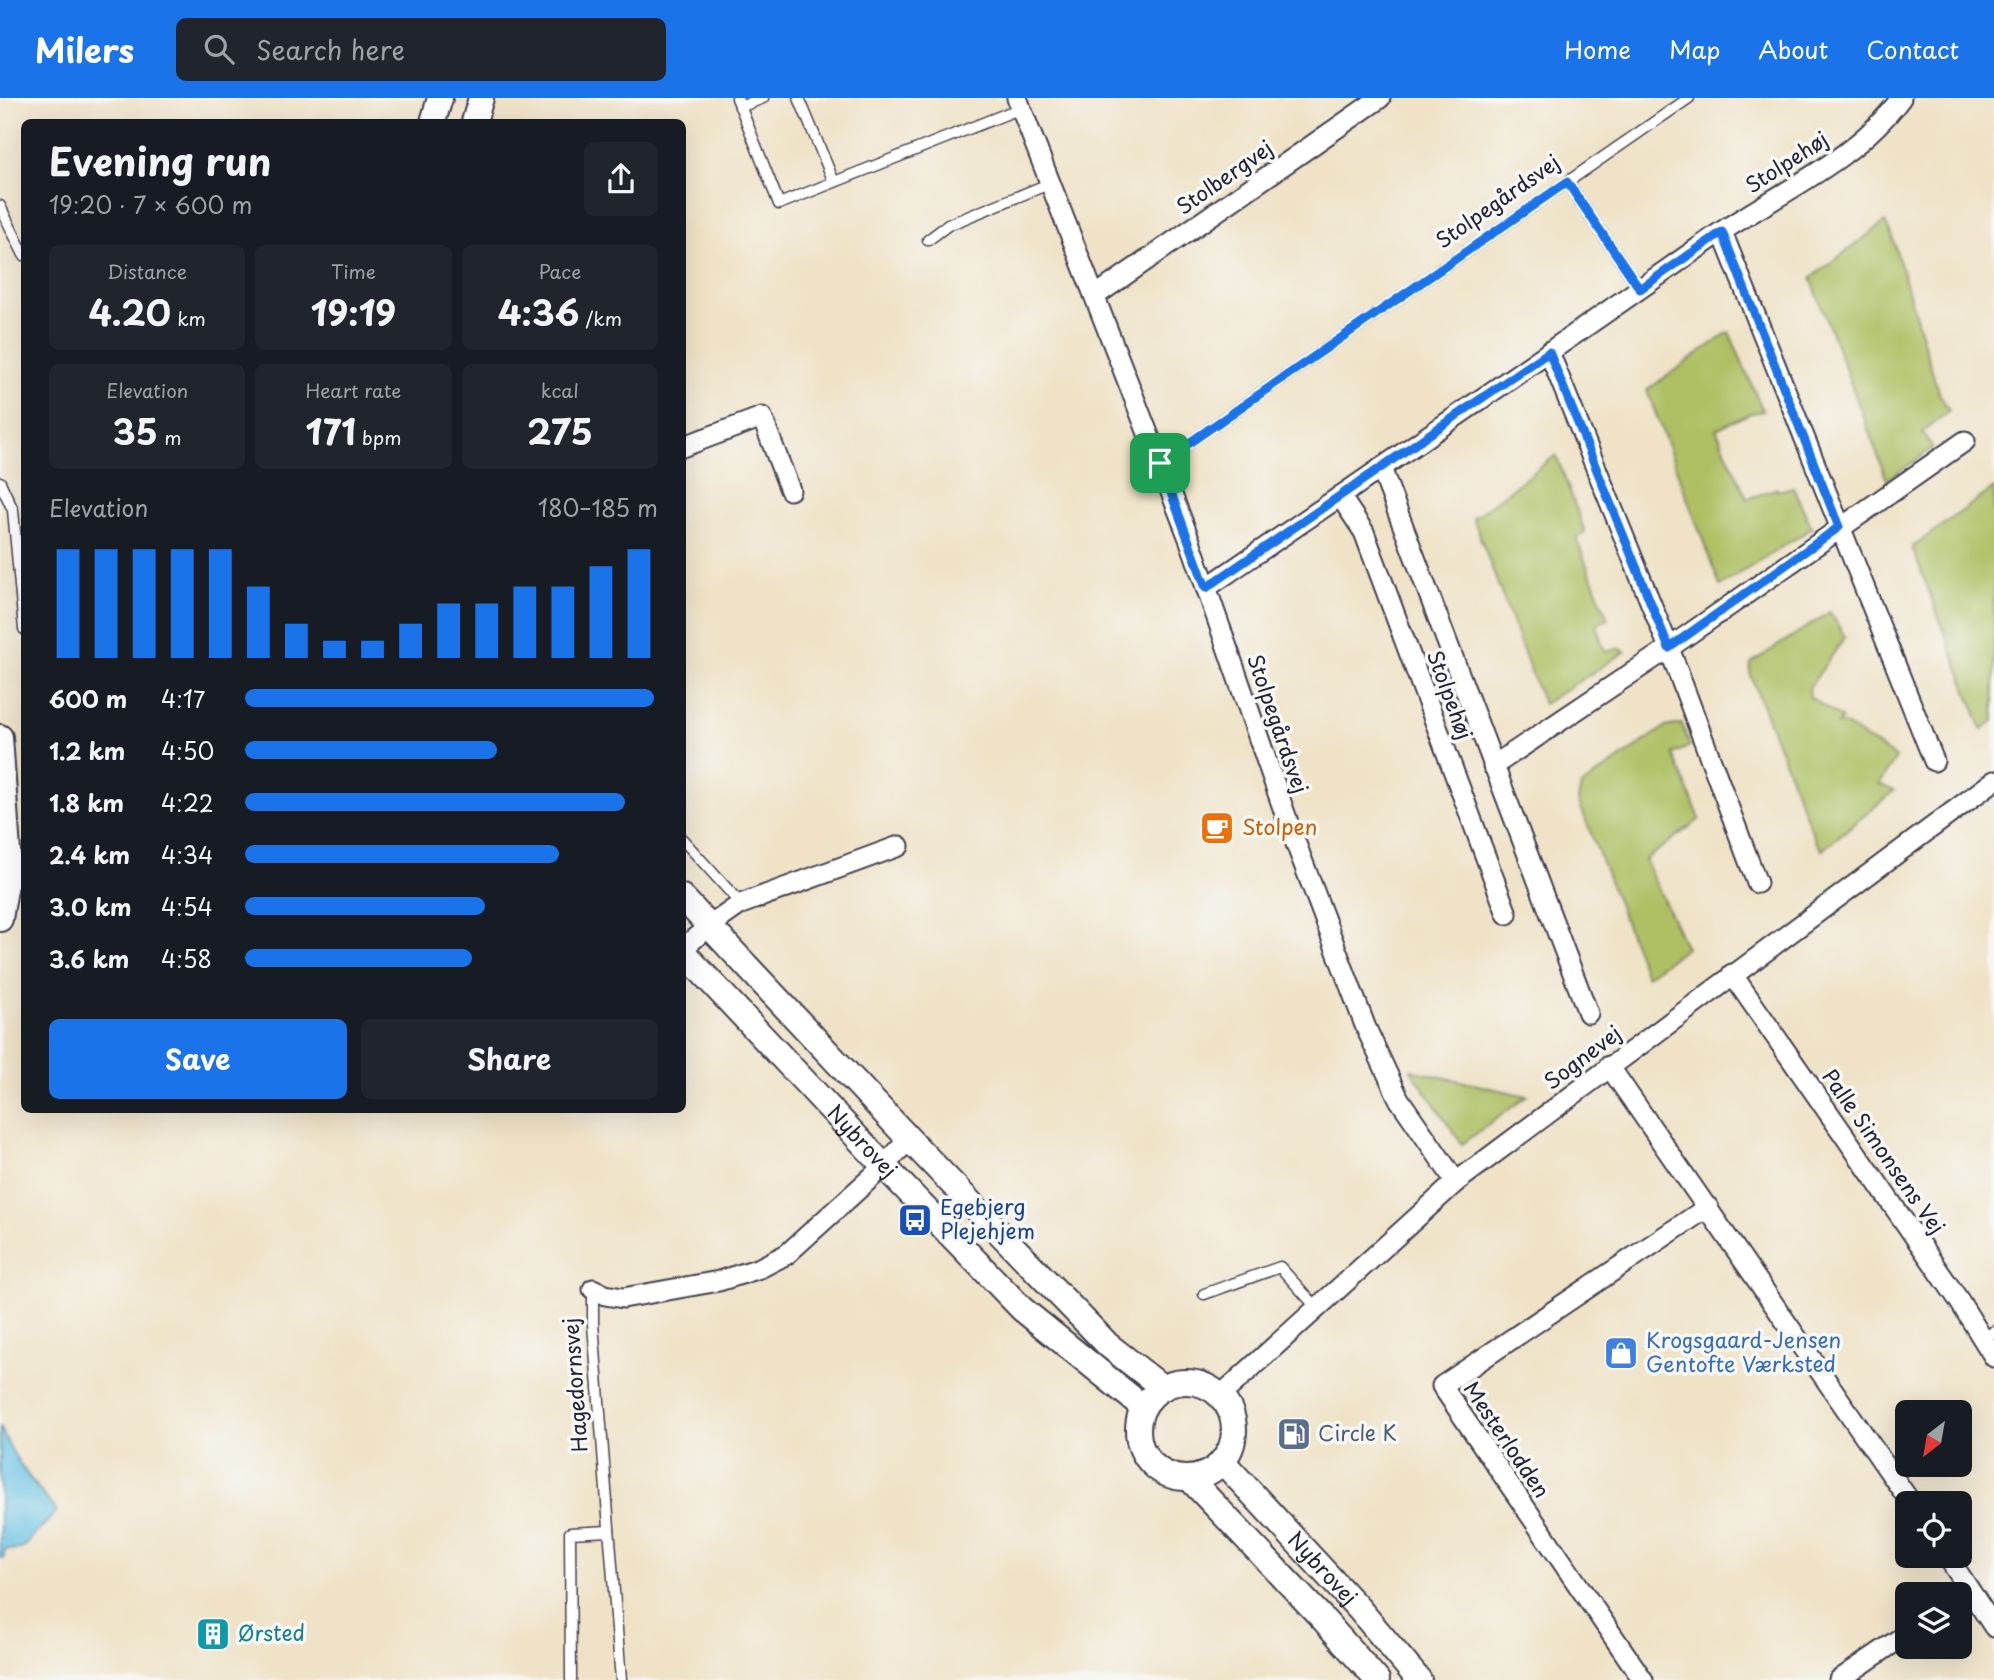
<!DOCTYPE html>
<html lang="en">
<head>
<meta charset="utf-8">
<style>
  body { margin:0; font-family:"Playpen Sans",sans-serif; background:#20242c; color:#f1f3f6; height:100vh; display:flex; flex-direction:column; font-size:26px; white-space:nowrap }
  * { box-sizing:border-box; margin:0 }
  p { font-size:23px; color:#9ea1a6 }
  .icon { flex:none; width:38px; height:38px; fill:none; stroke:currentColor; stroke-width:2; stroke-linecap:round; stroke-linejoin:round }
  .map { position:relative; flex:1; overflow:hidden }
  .drawer { position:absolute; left:21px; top:21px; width:665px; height:994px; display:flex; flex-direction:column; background:#171b24; border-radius:10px; box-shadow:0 7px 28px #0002 }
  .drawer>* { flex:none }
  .needle { width:46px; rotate:211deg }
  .buttons { position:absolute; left:1895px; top:1302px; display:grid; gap:14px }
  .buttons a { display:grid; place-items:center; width:77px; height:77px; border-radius:10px; background:#171b24; box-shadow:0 7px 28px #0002; font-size:35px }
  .pin { position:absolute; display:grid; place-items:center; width:60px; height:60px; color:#fff; margin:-30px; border-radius:14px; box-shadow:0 4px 10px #0006 }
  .round { display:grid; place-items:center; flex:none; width:74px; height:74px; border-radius:10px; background:#20242c }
  .head { display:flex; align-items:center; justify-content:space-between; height:119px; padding:0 28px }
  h1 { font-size:38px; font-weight:700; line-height:52px }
  .stats { display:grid; grid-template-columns:repeat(3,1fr); gap:10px; height:119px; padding:7px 28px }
  .stats div { display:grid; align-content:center; border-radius:10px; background:#20242c; text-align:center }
  .stats b { font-size:35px; font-weight:700 }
  .stats small { font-size:19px; font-weight:400 }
  .stats p { font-size:19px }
  .chart { height:196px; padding:14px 28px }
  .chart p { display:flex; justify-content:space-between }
  .chart svg { width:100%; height:126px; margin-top:7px; stroke:#1a73e8; stroke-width:6 }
  .primary-button { display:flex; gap:14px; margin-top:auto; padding:14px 28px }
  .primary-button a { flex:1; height:80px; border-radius:10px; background:#1a73e8; color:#fff; font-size:28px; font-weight:700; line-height:80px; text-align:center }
  .primary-button a+a { background:#20242c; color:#f1f3f6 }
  ul { padding:0 28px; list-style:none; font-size:23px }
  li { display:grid; grid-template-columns:112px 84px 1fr; align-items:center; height:52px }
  li i { height:18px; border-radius:9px; background:#1a73e8 }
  header { display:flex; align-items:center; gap:42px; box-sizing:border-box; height:98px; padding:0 35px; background:#1a73e8; color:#fff }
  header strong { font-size:33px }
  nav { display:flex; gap:38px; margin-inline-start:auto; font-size:24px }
  .search { width:490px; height:63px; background:#20242c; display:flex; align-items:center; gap:18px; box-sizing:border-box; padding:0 24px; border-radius:10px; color:#9ea1a6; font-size:26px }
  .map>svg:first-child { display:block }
  .green { fill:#aec063; stroke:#68714f; stroke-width:2 }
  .water { fill:#66c3e4; stroke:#447290; stroke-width:2 }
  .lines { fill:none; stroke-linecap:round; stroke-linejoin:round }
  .service-casing { stroke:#413f50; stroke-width:13 }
  .minor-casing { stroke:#413f50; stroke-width:23 }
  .tertiary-casing { stroke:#413f50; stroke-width:28 }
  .service { stroke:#fff; stroke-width:10 }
  .minor { stroke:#fff; stroke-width:19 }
  .tertiary { stroke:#fff; stroke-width:24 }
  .route-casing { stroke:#fff; stroke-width:14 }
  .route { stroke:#1a73e8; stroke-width:9 }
  .labels { text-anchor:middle; stroke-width:7; stroke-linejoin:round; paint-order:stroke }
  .street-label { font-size:21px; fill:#22223b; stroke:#f6f6f2 }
  .food-label { font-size:21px; fill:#c56008; stroke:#f6f6f2; text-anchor:start }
  .transit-label { font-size:21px; fill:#164399; stroke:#f6f6f2; text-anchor:start }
  .shop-label { font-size:21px; fill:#366cbe; stroke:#f6f6f2; text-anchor:start }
  .service-label { font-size:21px; fill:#4e5e75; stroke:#f6f6f2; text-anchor:start }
  .culture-label { font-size:21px; fill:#0d838f; stroke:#f6f6f2; text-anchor:start }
</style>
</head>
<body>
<header>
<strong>Milers</strong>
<div class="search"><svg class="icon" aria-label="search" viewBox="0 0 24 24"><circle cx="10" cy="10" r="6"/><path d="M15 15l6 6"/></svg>Search here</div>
<nav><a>Home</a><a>Map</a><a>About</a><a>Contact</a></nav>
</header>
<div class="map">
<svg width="1994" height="1582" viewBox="0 0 1994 1582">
  <rect width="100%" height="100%" fill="#f6f6f2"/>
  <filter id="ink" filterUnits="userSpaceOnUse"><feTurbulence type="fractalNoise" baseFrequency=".0143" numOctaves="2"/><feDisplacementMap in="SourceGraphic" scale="14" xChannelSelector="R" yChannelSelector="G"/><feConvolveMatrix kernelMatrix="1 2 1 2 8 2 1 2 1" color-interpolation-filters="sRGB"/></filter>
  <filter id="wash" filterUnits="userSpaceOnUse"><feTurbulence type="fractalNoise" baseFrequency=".00686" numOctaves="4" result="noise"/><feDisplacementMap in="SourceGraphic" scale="28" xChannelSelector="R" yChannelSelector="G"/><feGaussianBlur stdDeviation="1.57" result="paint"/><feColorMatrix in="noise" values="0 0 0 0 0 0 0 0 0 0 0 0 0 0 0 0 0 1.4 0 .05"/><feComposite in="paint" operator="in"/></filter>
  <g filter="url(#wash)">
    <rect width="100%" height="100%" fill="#efe2c6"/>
    <!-- green -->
    <g class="green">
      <path d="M1885,124L1892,138L1938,293L1949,313L1922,334L1933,350L1887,382L1811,180Z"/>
      <path d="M1729,234L1763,313L1751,315L1716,331L1747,401L1777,390L1778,393L1793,389L1812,430L1720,488L1647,292Z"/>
      <path d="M1556,357L1585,434L1576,440L1608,521L1596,527L1605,554L1620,550L1625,554L1543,606L1473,420Z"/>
      <path d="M1994,390V623L1982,632L1912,449Z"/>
      <path d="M1830,514L1845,539L1809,590L1810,599L1842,621L1837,627L1844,626L1896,660L1879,686L1894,693L1822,752L1816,744L1750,575L1751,565Z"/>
      <path d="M1682,626L1690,648L1673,656L1700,721L1645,762L1686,850L1646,878L1578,702L1581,688L1665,629Z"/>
      <path d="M1411,972L1527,998L1462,1046Z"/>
    </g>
    <!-- water -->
    <path class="water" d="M0,1328C13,1361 34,1387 57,1413L21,1451L4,1452V1460H0Z"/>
  </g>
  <g filter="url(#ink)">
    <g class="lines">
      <!-- service casing -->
      <g class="service-casing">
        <g id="service">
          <path d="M737,0L779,106L1021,10"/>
          <path d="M799,0L834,84"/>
          <path d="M740,9L763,0"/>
          <path d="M1567,84L1640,191"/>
          <path d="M0,108L24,157"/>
          <path d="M928,142L948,127L1051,85"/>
          <path d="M1160,365L1689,0"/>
          <path d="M0,384L13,412L24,531"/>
          <path d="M682,741L741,806"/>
          <path d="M593,1191V1226L621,1582"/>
          <path d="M1204,1196L1280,1169L1317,1210"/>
          <path d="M1983,1243L1994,1233"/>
          <path d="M571,1582L570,1435L609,1433"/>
        </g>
      </g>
      <!-- minor casing -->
      <g class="minor-casing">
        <g id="minor">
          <path d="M1017,0L1190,443L1290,730L1366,930L1399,1001L1456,1084"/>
          <path d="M1722,134L1934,663"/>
          <path d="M1095,198L1380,0"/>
          <path d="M1549,254L1669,550L1757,785"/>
          <path d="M682,349L762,319L790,392"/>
          <path d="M1381,370L1588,915"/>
          <path d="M1340,398L1364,434L1507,816"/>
          <path d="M1206,490C1376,374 1546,257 1715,138C1778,95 1855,63 1901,0"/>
          <path d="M1493,668L1669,550L1965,343"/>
          <path d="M682,851L708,829L741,806L899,748"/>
          <path d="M1732,876L1958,1201L1994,1259"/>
          <path d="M1609,968L1911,1405"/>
          <path d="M593,1191L605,1197L623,1200L719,1183L760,1170L787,1156L884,1068L909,1041"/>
          <path d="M1220,1298L1456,1084L1994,683"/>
          <path d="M1947,1458L1994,1529"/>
          <path d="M1643,1582L1442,1288L1708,1109"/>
          <path d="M1839,1582L1908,1535"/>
        </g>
      </g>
      <!-- tertiary casing -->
      <g class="tertiary-casing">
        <g id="tertiary">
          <path d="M433,24L440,0"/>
          <path d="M474,24L481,0"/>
          <path d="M0,639L9,767L0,821"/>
          <path d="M682,799L909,1041L1108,1247L1163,1290"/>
          <path id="s1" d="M682,853L884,1068L1022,1211L1143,1309"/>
          <circle cx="1186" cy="1332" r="48"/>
          <path id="s2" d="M1222,1363L1359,1511L1419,1582"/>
          <path d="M1189,1380L1323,1521L1377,1582"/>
        </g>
      </g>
      <!-- service -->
      <use href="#service" class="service"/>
      <!-- minor -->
      <use href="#minor" class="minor"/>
      <!-- tertiary -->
      <use href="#tertiary" class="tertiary"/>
    </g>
  </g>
  <g class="lines" filter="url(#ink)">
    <!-- route casing -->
    <g class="route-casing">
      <path id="route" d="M1567,84L1640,191L1722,134L1839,429L1669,550L1549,254L1206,490L1160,365Z"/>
    </g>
    <!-- route -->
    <use href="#route" class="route"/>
  </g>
  <!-- icons -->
  <defs>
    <g id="cafe-square" transform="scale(1.75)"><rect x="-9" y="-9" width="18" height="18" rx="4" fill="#e8710a" stroke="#f6f6f2"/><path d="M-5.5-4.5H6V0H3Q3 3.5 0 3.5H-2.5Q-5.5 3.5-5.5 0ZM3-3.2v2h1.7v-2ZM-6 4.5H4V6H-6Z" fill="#fff"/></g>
    <g id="bus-square" transform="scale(1.75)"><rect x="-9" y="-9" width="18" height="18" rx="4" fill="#1a4fb4" stroke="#f6f6f2"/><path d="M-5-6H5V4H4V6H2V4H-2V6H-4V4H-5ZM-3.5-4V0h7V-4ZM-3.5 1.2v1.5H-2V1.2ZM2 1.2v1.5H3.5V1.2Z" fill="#fff"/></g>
    <g id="shop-square" transform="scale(1.75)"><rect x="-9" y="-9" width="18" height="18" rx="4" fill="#3f7fe0" stroke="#f6f6f2"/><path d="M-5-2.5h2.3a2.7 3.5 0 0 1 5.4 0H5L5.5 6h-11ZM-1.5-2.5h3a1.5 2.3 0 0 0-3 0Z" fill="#fff"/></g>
    <g id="fuel-square" transform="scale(1.75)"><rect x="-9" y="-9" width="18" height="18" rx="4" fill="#5c6f8a" stroke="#f6f6f2"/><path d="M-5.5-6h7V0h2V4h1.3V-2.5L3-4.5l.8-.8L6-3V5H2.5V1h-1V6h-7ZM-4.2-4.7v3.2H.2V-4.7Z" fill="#fff"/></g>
    <g id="building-square" transform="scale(1.75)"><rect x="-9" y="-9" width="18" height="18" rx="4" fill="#0f9aa8" stroke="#f6f6f2"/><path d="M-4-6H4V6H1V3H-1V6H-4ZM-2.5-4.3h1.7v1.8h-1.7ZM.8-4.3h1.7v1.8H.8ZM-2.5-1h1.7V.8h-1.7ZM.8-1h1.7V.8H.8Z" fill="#fff"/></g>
  </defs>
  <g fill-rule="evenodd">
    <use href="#cafe-square" x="1217" y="730"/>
    <use href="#bus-square" x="915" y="1122"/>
    <use href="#shop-square" x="1621" y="1255"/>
    <use href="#fuel-square" x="1294" y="1336"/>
    <use href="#building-square" x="213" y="1536"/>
  </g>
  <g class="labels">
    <!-- street labels -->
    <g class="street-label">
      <text transform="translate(1787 65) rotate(-33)" y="7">Stolpehøj</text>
      <text transform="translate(1225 80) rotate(-35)" y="7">Stolbergvej</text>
      <text transform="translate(1498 104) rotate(-35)" y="7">Stolpegårdsvej</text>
      <text transform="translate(1449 597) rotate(70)" y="7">Stolpehøj</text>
      <text transform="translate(1277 626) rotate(71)" y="7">Stolpegårdsvej</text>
      <text transform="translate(1583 960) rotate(-37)" y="7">Sognevej</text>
      <text dy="7" stroke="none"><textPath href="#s1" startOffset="262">Nybrovej</textPath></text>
      <text transform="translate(1883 1054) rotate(55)" y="7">Palle Simonsens Vej</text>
      <text transform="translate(576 1287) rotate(-94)" y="7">Hagedornsvej</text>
      <text transform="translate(1506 1342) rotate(56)" y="7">Mesterlodden</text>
      <text dy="7" stroke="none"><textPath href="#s2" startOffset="147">Nybrovej</textPath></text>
    </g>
    <!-- food labels -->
    <g class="food-label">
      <text x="1242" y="737">Stolpen</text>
    </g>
    <!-- transit labels -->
    <g class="transit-label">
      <text x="940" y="1117">Egebjerg<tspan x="940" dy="24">Plejehjem</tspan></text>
    </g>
    <!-- shop labels -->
    <g class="shop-label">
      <text x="1646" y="1250">Krogsgaard-Jensen<tspan x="1646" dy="24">Gentofte Værksted</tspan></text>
    </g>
    <!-- service labels -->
    <g class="service-label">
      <text x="1318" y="1343">Circle K</text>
    </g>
    <!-- culture labels -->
    <g class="culture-label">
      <text x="238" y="1543">Ørsted</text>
    </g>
  </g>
</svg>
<div class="buttons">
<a><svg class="needle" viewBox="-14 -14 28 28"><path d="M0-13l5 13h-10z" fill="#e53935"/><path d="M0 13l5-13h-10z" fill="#9ea1a6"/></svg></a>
<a><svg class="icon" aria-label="locate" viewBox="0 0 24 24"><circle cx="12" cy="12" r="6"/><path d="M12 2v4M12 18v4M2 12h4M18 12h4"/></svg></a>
<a><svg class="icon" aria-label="layers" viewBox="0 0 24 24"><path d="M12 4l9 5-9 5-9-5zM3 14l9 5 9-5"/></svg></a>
</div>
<div class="pin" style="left:1160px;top:365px;background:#1e9e55"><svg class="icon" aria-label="arrive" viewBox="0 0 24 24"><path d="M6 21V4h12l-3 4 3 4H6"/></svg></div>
<section class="drawer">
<div class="head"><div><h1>Evening run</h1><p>19:20 · 7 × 600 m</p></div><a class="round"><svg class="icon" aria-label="share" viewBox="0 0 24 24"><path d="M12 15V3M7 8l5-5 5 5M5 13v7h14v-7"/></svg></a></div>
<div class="stats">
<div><p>Distance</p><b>4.20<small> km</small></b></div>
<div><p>Time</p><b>19:19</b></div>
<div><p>Pace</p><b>4:36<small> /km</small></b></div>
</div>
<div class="stats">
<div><p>Elevation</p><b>35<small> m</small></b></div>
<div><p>Heart rate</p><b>171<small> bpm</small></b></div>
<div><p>kcal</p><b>275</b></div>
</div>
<div class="chart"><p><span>Elevation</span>180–185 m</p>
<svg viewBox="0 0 160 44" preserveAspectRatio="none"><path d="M5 44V6M15 44V6M25 44V6M35 44V6M45 44V6M55 44V19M65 44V32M75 44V38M85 44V38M95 44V32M105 44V25M115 44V25M125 44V19M135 44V19M145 44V12M155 44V6"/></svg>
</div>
<ul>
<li><b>600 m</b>4:17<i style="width:99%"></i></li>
<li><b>1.2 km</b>4:50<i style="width:61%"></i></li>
<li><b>1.8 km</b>4:22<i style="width:92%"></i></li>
<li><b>2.4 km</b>4:34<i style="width:76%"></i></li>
<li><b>3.0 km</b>4:54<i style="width:58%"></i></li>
<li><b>3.6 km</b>4:58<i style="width:55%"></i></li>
</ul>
<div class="primary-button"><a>Save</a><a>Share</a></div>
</section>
</div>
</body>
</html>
